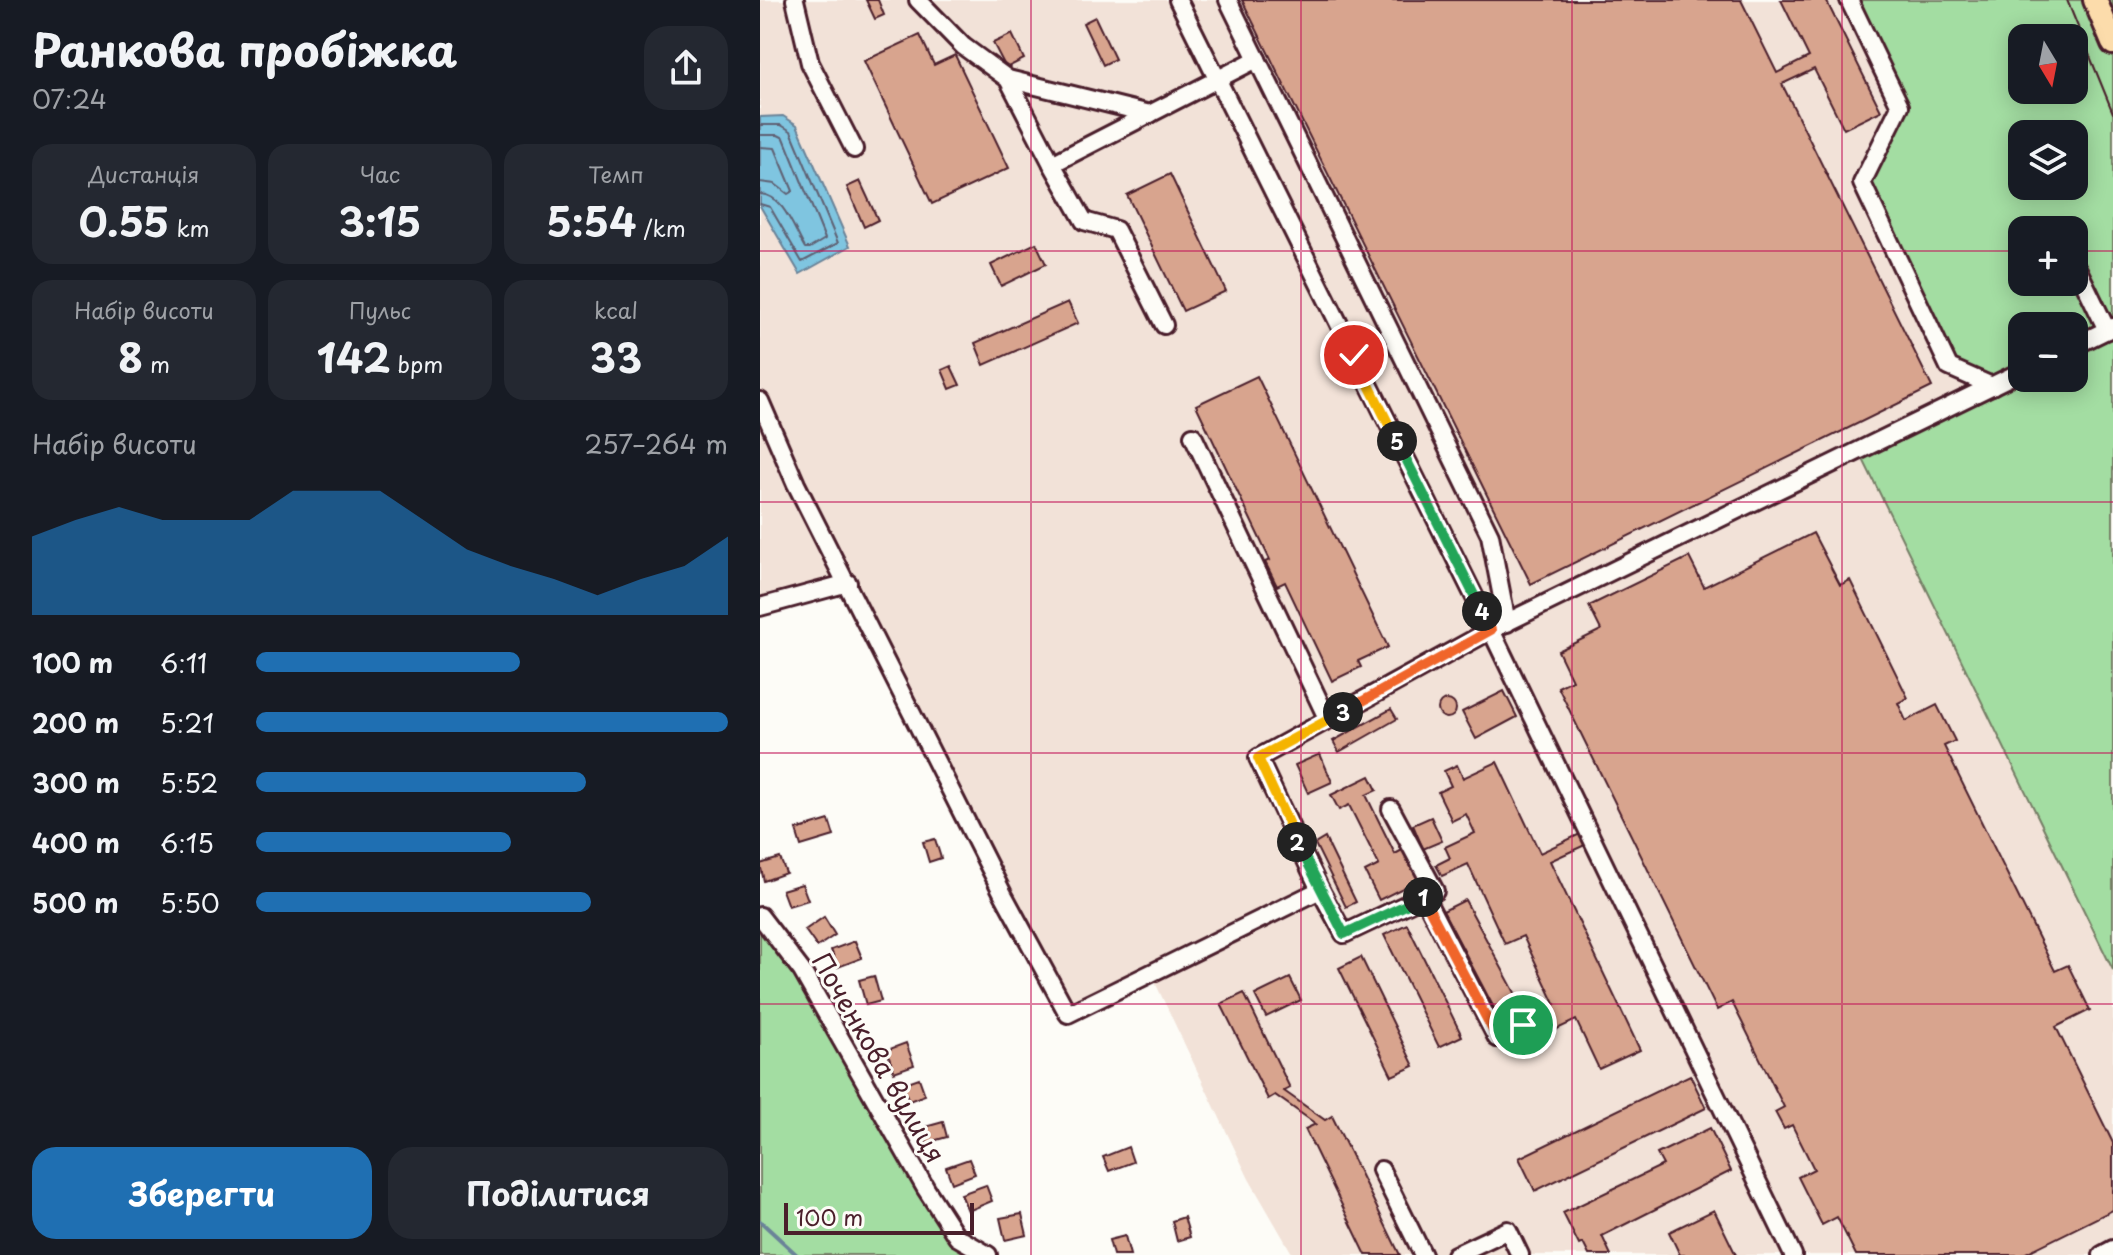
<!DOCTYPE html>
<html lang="uk">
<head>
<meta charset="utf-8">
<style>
  body { margin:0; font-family:"Playpen Sans",sans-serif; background:#242831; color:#f1f3f6; height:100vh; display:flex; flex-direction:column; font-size:30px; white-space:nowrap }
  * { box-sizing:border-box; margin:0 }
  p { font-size:26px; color:#9ea1a6 }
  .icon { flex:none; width:44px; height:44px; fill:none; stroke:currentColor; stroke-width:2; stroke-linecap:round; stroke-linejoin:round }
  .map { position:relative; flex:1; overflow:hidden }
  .details { display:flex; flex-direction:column; background:#171b24; width:760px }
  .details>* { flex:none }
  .needle { width:52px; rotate:170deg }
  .controls { position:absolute; left:1248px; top:24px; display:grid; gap:16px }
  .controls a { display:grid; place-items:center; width:80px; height:80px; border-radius:16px; background:#171b24; box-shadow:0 4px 20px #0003; font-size:40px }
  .scale { position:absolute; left:24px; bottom:20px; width:190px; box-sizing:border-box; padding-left:8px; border:4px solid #4a1f2b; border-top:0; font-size:22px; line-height:28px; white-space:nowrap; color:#4a1f2b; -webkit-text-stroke:6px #fdfcf7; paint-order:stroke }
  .pin { position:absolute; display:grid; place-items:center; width:68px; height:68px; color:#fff; margin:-34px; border:4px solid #fff; border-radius:50%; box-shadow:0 2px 8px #0007 }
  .km { position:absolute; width:40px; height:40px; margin:-20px; border-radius:50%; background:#222; color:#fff; font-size:22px; line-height:40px; text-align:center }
  .round { display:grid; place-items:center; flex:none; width:84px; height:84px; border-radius:24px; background:#242831 }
  .overview { display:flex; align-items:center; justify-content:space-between; height:136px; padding:0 32px }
  h1 { font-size:44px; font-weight:700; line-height:60px }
  .stats { display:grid; grid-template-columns:repeat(3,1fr); gap:12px; height:136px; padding:8px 32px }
  .stats div { display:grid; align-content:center; border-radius:20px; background:#242831; text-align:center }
  .stats b { font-size:40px; font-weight:700 }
  .stats small { font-size:22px; font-weight:400 }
  .stats p { font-size:22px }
  .chart { height:224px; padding:16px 32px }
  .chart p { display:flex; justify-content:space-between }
  .chart svg { width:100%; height:144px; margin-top:8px; fill:#1f6fb2; opacity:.7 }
  .primary-button { display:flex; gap:16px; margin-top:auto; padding:16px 32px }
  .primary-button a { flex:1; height:92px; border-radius:24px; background:#1f6fb2; color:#fff; font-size:32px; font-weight:700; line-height:92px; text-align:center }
  .primary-button a+a { background:#242831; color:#f1f3f6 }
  ul { padding:0 32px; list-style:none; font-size:26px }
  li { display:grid; grid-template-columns:128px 96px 1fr; align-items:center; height:60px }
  li i { height:20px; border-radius:10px; background:#1f6fb2 }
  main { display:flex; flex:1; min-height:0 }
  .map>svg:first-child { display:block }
  .built { fill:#f2e2d8 }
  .green { fill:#a3dda2; stroke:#767e66; stroke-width:2; fill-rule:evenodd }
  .water { fill:#7fc5e0; stroke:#6a8398; stroke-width:2 }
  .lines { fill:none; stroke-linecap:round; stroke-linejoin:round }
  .shore { stroke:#5f6173; stroke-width:2 }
  .stream { stroke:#6a8398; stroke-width:4 }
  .building { fill:#d8a48e; stroke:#4a1f2b; stroke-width:2 }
  .minor-casing { stroke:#4a1f2b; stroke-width:22 }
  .major-casing { stroke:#4a1f2b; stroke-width:28 }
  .minor { stroke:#fdfcf7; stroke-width:16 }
  .major { stroke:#fcdcab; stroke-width:22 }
  .tram { stroke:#4a1f2b; stroke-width:2 }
  .split-1-casing { stroke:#fff; stroke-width:16 }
  .split-2-casing { stroke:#fff; stroke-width:16 }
  .split-3-casing { stroke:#fff; stroke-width:16 }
  .split-4-casing { stroke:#fff; stroke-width:16 }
  .split-5-casing { stroke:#fff; stroke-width:16 }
  .split-6-casing { stroke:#fff; stroke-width:16 }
  .split-1 { stroke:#f0652b; stroke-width:10 }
  .split-2 { stroke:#22a559; stroke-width:10 }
  .split-3 { stroke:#f5b400; stroke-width:10 }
  .split-4 { stroke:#f0652b; stroke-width:10 }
  .split-5 { stroke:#22a559; stroke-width:10 }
  .split-6 { stroke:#f5b400; stroke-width:10 }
  .grid { fill:none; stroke:#c2185b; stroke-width:2; stroke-opacity:0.55 }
  .labels { text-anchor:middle; stroke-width:6; stroke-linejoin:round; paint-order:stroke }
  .street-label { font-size:26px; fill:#4a1f2b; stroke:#fdfcf7 }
</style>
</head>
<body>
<main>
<section class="details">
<div class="overview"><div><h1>Ранкова пробіжка</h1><p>07:24</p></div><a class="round"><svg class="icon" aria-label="share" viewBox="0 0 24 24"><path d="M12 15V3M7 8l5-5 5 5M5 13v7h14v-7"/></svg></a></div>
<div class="stats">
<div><p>Дистанція</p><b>0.55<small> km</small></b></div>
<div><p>Час</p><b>3:15</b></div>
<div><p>Темп</p><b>5:54<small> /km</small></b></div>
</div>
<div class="stats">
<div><p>Набір висоти</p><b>8<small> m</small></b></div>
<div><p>Пульс</p><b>142<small> bpm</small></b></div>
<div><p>kcal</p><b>33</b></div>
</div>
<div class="chart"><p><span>Набір висоти</span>257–264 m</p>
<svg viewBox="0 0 160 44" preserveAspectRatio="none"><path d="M0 44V20L10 15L20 11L30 15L40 15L50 15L60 6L70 6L80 6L90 15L100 24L110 29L120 33L130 38L140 33L150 29L160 20V44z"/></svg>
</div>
<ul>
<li><b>100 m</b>6:11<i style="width:56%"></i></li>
<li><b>200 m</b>5:21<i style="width:100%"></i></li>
<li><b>300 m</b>5:52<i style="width:70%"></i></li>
<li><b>400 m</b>6:15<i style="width:54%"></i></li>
<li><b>500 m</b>5:50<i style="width:71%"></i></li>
</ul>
<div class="primary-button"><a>Зберегти</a><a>Поділитися</a></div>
</section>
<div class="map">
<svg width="1353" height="1255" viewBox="0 0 1353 1255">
  <rect width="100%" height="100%" fill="#fdfcf7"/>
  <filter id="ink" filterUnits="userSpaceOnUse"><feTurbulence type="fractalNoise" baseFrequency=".0125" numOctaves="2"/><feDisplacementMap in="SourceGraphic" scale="16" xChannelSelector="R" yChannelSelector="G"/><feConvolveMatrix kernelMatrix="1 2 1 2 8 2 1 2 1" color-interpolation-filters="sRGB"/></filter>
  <g filter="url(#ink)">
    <!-- built -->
    <path class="built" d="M0,0H1089L1140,106L1232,386L1099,451L1353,970V1255H533L489,1179L391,974L308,1014L88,584L0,607Z"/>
    <!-- green -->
    <g class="green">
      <path d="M1089,0H1353V970L1099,451L1231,386L1189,367L1102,183L1140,106ZM1262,38H1314V90H1262ZM1262,134H1314V186H1262ZM1262,230H1314V282H1262ZM1262,326H1314V378H1262Z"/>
      <path d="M0,916L183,1215L227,1255H0Z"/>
    </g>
    <!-- water -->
    <path class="water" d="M23,116L37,125L90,246L40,274L0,206V117Z"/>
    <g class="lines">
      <!-- shore -->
      <g class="shore">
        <path d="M0,125H21L31,131L78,243L42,262L10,207L0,204"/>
        <path d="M0,135H18L24,138L65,239L50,248H45C34,230 24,195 0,194"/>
        <path d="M0,147L15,148L33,191L28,194L15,184L0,182"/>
      </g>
      <!-- stream -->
      <path class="stream" d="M0,1221L37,1255"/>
    </g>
    <!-- building -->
    <g class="building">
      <path d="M106,0H118L124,15L115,19Z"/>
      <path d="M482,0H981L1017,73L1049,57L1021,0H1066L1121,111L1084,129L1054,69L1022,84L1172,387L771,584Z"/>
      <path d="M335,17L355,59L343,65L323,23Z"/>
      <path d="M252,34L264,59L246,68L233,43Z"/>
      <path d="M160,35L174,65L195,55L249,168L172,204L104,61Z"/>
      <path d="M410,174L466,291L423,311L367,195Z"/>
      <path d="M100,181L118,220L104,227L87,187Z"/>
      <path d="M276,243L286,264L241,286L231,265Z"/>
      <path d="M308,302L318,323L224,365L215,343Z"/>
      <path d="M191,366L200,385L190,389L182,370Z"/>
      <path d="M497,376L628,647L598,661L601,667L572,681L525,582L517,586L505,562L510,560L436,405Z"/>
      <path d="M1053,533L1080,585L1090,580L1148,698L1138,703L1146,721L1177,705L1195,741L1184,746L1295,971L1308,965L1330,1010L1296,1027L1353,1143V1210L1262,1255H1096L1077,1217L1062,1225L1038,1177L1054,1169L1032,1125L1024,1129L1015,1112L1024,1107L972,1002L957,1010L798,687L812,680L798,651L841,630L829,606L929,557L944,587Z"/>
      <path d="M744,691L757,717L716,739L702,712Z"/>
      <circle cx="687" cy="709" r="9"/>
      <path d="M631,709L637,719L579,752L573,741Z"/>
      <path d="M560,754L572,782L548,793L535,765Z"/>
      <path d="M737,762L780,853L820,834L825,845L790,861L880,1050L839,1069L816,1020L791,1032L781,1010L795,1004L763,936L745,944L708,864L682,876L676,865L690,858L685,847L715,833L706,814L692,821L678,792L691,786L684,771L697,765L703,778Z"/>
      <path d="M610,776L617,790L606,795L635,854L646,848L661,879L619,900L605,872L619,865L589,805L579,810L571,795Z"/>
      <path d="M671,817L682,841L663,849L653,825Z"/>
      <path d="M69,820L74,836L41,846L36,830Z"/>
      <path d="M565,838L596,902L586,907L555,844Z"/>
      <path d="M175,839L181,858L169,862L163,842Z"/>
      <path d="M20,858L26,873L4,881L0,864Z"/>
      <path d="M42,884L48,900L28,906L22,890Z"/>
      <path d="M705,900L766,1013L743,1025L683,911Z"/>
      <path d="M64,917L75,935L57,947L45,930Z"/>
      <path d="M647,924L702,1036L679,1047L624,935Z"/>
      <path d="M95,941L102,958L78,967L71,950Z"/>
      <path d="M601,957L654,1066L632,1076L579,968Z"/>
      <path d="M114,976L121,1001L106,1005L99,980Z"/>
      <path d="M530,978L541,1000L506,1017L495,995Z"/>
      <path d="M484,993L530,1088L524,1091L565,1120L572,1116L640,1255H606L545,1129L556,1124L515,1095L508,1099L461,1004Z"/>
      <path d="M146,1043L154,1065L134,1072L127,1050Z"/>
      <path d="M930,1075L946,1108L775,1191L759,1158Z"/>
      <path d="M159,1078L165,1095L149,1101L142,1084Z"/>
      <path d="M183,1122L187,1137L162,1144L158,1129Z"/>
      <path d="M950,1128L971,1171L842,1236L851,1255H829L823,1243L819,1245L803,1213L903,1165L897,1154Z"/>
      <path d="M368,1147L373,1162L349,1171L343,1157Z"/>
      <path d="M209,1159L215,1174L192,1183L186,1167Z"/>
      <path d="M226,1185L232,1201L208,1211L201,1194Z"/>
      <path d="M954,1210L976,1255H920L909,1232Z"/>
      <path d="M262,1214L267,1235L245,1240L240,1218Z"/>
      <path d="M424,1217L430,1237L417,1241L412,1221Z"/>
      <path d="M365,1236L370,1255H353L349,1240Z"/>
    </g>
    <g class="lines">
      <!-- minor casing -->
      <g class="minor-casing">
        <g id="minor">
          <path d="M35,0L50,63L94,149"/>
          <path d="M158,0L203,46L248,79L390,114"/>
          <path d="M418,0L731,630L1033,1255"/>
          <path d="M468,0L730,535L747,623"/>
          <path d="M1089,0L1140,106L1102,183L1189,367L1232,386"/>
          <path d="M248,79L292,164"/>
          <path d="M1318,270L1347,330"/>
          <path d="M404,325L356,230L324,221L292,164L497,59"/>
          <path d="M1314,346L1353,327"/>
          <path d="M0,401L36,484L243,894L308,1014L560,890L498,758L731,630L1262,371"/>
          <path d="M433,436L568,720"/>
          <path d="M0,607L88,583"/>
          <path d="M631,809L675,891L664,896"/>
          <path d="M560,890L584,934L664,896L737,1038L763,1025"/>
          <path d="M0,916L42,971L166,1189L197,1237L228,1255"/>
          <path d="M621,1170L663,1255"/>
          <path d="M695,1255L748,1230L760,1255"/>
          <path d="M1342,1255L1353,1249"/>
        </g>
      </g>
      <!-- major casing -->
      <g class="major-casing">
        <path id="major" d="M1335,0L1353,43"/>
      </g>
      <!-- minor -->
      <use href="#minor" class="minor"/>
      <!-- major -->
      <use href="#major" class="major"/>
      <!-- tram -->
      <path class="tram" d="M1307,0L1353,113"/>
    </g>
  </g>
  <g class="lines" filter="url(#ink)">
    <!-- split-1 casing -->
    <g class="split-1-casing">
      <path id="split-1" d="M663,897L737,1038L763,1025"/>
    </g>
    <!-- split-2 casing -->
    <g class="split-2-casing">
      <path id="split-2" d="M537,842L584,934L663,897"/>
    </g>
    <!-- split-3 casing -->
    <g class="split-3-casing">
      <path id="split-3" d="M537,842L498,758L583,712"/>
    </g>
    <!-- split-4 casing -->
    <g class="split-4-casing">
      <path id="split-4" d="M583,712L731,630L722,611"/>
    </g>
    <!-- split-5 casing -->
    <g class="split-5-casing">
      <path id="split-5" d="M637,441L722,611"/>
    </g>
    <!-- split-6 casing -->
    <g class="split-6-casing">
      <path id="split-6" d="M594,355L637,441"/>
    </g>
    <!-- split-1 -->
    <use href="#split-1" class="split-1"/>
    <!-- split-2 -->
    <use href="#split-2" class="split-2"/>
    <!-- split-3 -->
    <use href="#split-3" class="split-3"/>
    <!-- split-4 -->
    <use href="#split-4" class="split-4"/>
    <!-- split-5 -->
    <use href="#split-5" class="split-5"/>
    <!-- split-6 -->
    <use href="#split-6" class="split-6"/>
  </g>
  <!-- grid -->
  <path class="grid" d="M271,0V1255M541,0V1255M812,0V1255M1082,0V1255M0,251H1262M1314,251H1353M0,502H1353M0,753H1353M0,1004H1353"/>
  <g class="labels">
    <!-- street labels -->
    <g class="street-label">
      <text transform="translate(118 1058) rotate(60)" y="9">Поченкова вулиця</text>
    </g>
  </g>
</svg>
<div class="controls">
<a><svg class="needle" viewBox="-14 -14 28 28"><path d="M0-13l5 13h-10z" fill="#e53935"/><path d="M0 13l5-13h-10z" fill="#9ea1a6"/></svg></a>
<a><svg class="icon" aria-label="layers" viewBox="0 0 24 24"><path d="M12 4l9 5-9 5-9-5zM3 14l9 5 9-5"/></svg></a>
<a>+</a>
<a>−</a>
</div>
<div class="scale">100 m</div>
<div class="pin" style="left:763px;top:1025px;background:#1e9e55"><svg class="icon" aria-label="arrive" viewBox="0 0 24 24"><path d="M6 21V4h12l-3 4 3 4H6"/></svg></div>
<div class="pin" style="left:594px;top:355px;background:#d93025"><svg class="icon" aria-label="check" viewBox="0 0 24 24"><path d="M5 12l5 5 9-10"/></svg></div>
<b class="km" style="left:663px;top:897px">1</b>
<b class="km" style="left:537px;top:842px">2</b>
<b class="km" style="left:583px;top:712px">3</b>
<b class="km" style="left:722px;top:611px">4</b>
<b class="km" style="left:637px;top:441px">5</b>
</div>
</main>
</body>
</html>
